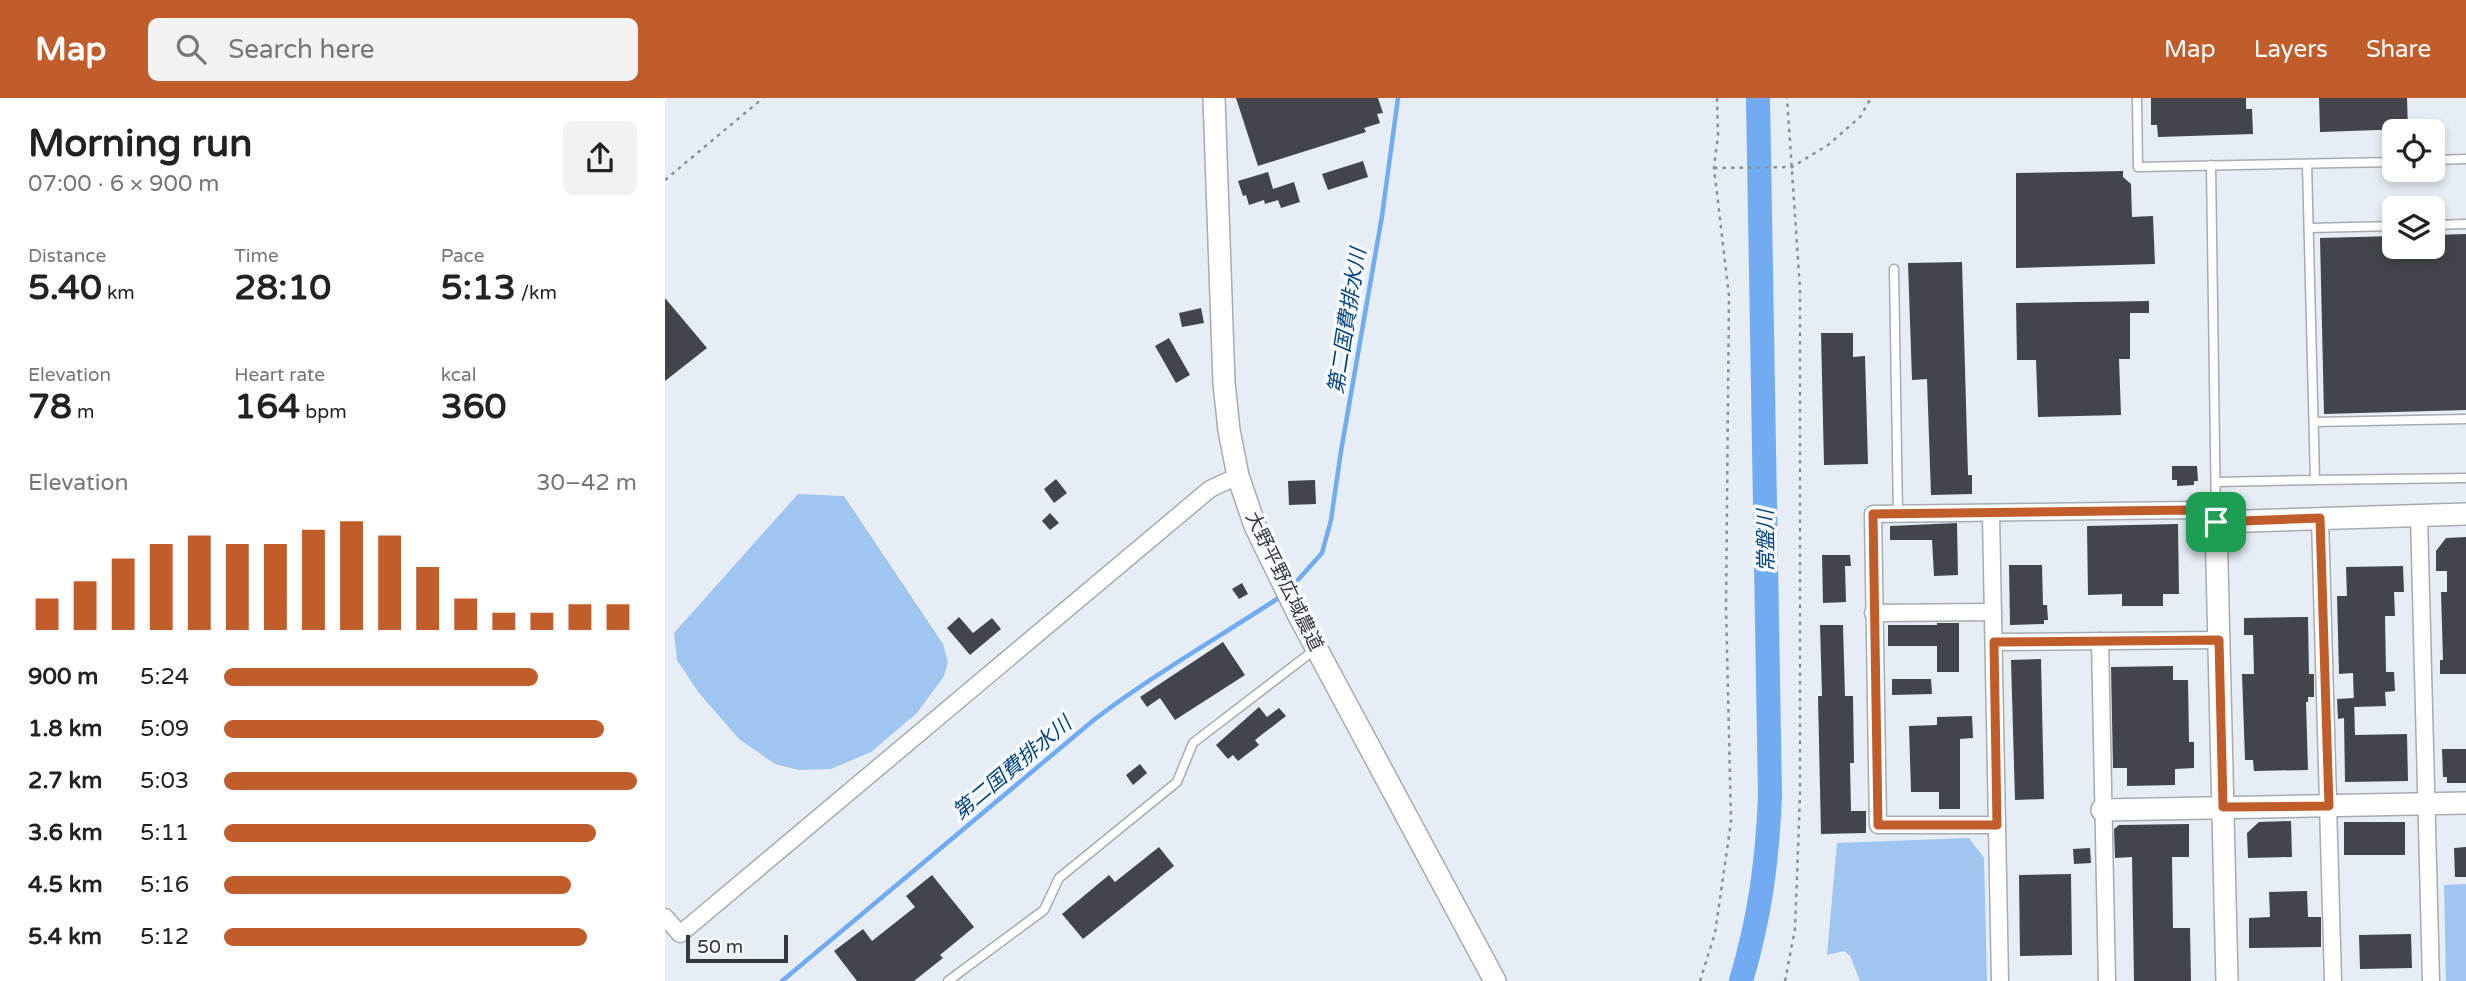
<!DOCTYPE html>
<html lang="en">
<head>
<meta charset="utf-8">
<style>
  body { margin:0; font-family:"Varela Round","Noto Sans JP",sans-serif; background:#f2f2f2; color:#222; height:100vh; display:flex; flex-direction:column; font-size:26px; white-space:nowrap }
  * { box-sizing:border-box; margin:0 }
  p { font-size:23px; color:#767676 }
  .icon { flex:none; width:38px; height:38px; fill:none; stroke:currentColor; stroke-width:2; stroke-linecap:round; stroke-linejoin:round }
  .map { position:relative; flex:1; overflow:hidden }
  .panel { display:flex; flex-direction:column; background:#fff; width:665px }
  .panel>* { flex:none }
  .buttons { position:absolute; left:1717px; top:21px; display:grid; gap:14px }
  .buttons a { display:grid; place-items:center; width:63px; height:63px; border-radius:10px; background:#fff; box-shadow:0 4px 10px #0003; font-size:35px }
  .scale { position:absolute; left:21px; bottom:18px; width:102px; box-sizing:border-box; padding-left:7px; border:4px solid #35373a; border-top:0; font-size:19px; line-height:24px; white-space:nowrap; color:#35373a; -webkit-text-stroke:5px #f7fafe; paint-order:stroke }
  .pin { position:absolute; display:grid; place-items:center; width:60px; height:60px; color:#fff; margin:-30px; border-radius:14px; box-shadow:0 4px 10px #0006 }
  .round { display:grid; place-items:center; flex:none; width:74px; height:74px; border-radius:10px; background:#f2f2f2 }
  .head { display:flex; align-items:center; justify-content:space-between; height:119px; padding:0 28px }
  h1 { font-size:38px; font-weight:700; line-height:52px }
  .figures { display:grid; grid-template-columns:repeat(3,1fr); gap:10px; height:119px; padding:7px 28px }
  .figures div { display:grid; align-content:center }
  .figures b { font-size:35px; font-weight:700 }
  .figures small { font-size:19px; font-weight:400 }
  .figures p { font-size:19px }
  .chart { height:196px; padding:14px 28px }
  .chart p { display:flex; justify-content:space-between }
  .chart svg { width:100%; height:126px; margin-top:7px; stroke:#c15c2b; stroke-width:6 }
  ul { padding:0 28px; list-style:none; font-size:23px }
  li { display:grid; grid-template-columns:112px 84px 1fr; align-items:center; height:52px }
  li i { height:18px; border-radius:9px; background:#c15c2b }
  header { display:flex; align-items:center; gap:42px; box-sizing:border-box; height:98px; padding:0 35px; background:#c15c2b; color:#fff }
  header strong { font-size:33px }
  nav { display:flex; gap:38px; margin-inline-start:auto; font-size:24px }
  .search { width:490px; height:63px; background:#f2f2f2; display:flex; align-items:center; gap:18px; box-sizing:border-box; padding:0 24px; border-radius:10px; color:#767676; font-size:26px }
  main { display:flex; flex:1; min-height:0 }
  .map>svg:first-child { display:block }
  .green { fill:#a1c5f1 }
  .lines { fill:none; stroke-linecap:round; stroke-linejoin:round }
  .stream { stroke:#71acf3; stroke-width:4.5 }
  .river { stroke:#71acf3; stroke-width:24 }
  .building { fill:#42464c }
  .service-casing { stroke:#a5abb1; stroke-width:11 }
  .minor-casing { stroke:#a5abb1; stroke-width:19 }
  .tertiary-casing { stroke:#a5abb1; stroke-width:24 }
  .path { stroke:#8c9095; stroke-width:2.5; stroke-dasharray:3.5 5; stroke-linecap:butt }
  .service { stroke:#fff; stroke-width:8 }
  .minor { stroke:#fff; stroke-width:16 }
  .tertiary { stroke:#fff; stroke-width:21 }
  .route-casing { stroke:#fff; stroke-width:14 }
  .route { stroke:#c15c2b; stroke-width:9 }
  .labels { text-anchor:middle; stroke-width:7; stroke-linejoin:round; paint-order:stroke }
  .street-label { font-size:19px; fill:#35373a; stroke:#f7fafe }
  .water-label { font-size:21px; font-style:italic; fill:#044484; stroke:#f7fafe }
</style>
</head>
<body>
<header>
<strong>Map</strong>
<div class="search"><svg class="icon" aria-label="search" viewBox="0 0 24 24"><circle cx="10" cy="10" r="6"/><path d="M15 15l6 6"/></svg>Search here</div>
<nav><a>Map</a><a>Layers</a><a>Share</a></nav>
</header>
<main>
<section class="panel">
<div class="head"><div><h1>Morning run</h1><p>07:00 · 6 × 900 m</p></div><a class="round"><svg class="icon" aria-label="share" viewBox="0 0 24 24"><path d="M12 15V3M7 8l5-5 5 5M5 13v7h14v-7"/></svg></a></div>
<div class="figures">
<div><p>Distance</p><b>5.40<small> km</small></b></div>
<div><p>Time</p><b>28:10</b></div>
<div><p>Pace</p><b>5:13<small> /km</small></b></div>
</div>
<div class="figures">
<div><p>Elevation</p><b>78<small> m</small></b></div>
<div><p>Heart rate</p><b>164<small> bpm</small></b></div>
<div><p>kcal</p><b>360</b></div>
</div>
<div class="chart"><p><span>Elevation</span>30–42 m</p>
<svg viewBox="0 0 160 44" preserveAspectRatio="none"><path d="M5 44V33M15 44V27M25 44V19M35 44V14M45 44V11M55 44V14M65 44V14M75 44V9M85 44V6M95 44V11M105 44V22M115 44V33M125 44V38M135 44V38M145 44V35M155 44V35"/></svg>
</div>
<ul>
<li><b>900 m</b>5:24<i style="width:76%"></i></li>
<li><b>1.8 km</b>5:09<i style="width:92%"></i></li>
<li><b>2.7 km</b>5:03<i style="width:100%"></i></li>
<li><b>3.6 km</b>5:11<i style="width:90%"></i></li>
<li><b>4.5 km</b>5:16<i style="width:84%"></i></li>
<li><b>5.4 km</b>5:12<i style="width:88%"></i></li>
</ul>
</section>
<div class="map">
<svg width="1801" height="883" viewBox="0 0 1801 883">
  <rect width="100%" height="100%" fill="#e7edf4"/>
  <!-- green -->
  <g class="green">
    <path d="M133,396L179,398L278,546L283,564L279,578L252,615L206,654L166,671L134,672L110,666L74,641L34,595L12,562L9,535Z"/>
    <path d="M1304,740L1319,760L1322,883H1195L1185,858L1179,853L1162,857L1172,745Z"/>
    <path d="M1801,786V883H1781L1779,787Z"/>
  </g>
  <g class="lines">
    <!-- stream -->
    <g class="stream">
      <path d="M632,483L657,455L666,422L676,353L717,118L733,0"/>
      <path d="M117,883L430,621C488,577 551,541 612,501"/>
    </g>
    <!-- river -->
    <path class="river" d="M1076,883C1095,818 1102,766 1105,698L1093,0"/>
  </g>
  <!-- building -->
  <g class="building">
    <path d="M571,0H713L718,15L712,16L715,25L699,30L701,34L593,68Z"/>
    <path d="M1486,0H1581V11H1587L1588,36L1493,39L1492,27H1486Z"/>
    <path d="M1654,0H1742L1743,31L1655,34Z"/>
    <path d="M698,63L703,79L663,92L657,76Z"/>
    <path d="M1458,73V79L1466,86L1467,119L1488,118L1490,166L1351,170V75Z"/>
    <path d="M603,74L608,91L629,84L635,104L616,110L613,102L600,106L599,102L584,107L581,97L578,98L573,83Z"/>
    <path d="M1801,136V312L1659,316L1655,140L1729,138V149H1768V137Z"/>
    <path d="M1297,164L1303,377H1307V396L1266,397L1262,281L1247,282L1243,165Z"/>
    <path d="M0,200L42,250L0,283Z"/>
    <path d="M1484,203V215H1465V261H1454L1456,317L1373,319L1371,262H1352L1351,205Z"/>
    <path d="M536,210L539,225L517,229L514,215Z"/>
    <path d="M1156,235H1188V259L1200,258L1203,366L1159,367Z"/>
    <path d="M504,240L525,277L511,285L490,248Z"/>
    <path d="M1507,368H1532L1533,383H1529V387L1512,388V382H1507Z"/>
    <path d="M391,381L402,395L389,405L379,391Z"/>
    <path d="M650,382L651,406L624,407L623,383Z"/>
    <path d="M385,415L394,425L385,432L377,423Z"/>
    <path d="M1292,425L1293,477L1269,478L1267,442H1225V428Z"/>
    <path d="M1513,426L1514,496H1498V508H1457V496L1423,497L1422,428Z"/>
    <path d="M1801,439V576H1775V562H1778L1776,494H1782V473H1771V453L1781,440Z"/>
    <path d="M1157,457H1185L1186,468H1180L1181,504L1158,505Z"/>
    <path d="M1344,467H1377L1378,507H1382L1383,522H1379V526L1345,527Z"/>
    <path d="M1738,468L1739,494H1729L1730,518H1720L1721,574H1729L1730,593L1720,594L1721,608L1689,609L1688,575L1674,576L1672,498H1682L1681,469Z"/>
    <path d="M577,485L583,496L574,501L567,491Z"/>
    <path d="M294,519L308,535L327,520L336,531L305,557L282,530Z"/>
    <path d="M1643,519L1644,576H1649V599H1643V604H1641L1643,672L1589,673L1588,662H1580L1577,576H1589L1588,537H1579V520Z"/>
    <path d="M1272,525H1294V574H1272V548H1223V527H1272Z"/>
    <path d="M1155,527H1178L1180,598H1188L1189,665H1185L1186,713H1201V735L1156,736L1153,598H1157Z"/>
    <path d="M558,544L580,577L510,622L495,600L482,609L475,599Z"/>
    <path d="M1376,561L1379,701L1350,702L1346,562Z"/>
    <path d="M1508,568V582H1523L1524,644H1529V670L1510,671V687L1462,688V670H1448L1446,569Z"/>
    <path d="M1227,581H1266L1267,596L1227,597Z"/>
    <path d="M1689,600L1690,637L1742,636L1743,683L1680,684L1679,620L1673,621L1672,601Z"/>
    <path d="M594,609L602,619L614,610L621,618L590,642L594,647L573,663L568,657L563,661L551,647Z"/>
    <path d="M1307,618L1308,640L1295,641V711H1274V694H1246L1244,628L1272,627V619Z"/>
    <path d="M1777,651H1801V685H1782V679H1778Z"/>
    <path d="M475,666L482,675L468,687L461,677Z"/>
    <path d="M1626,723L1627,759L1583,760L1582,735L1594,724Z"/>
    <rect x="1679" y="724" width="61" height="33"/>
    <path d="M1524,726V759H1507L1508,830H1525L1526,883H1469L1467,759L1450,760L1449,731L1454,727Z"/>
    <path d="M494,749L509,768L418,841L397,816L444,777L450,784Z"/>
    <path d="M1801,749V779H1790L1789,750Z"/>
    <path d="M1425,750L1426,765L1409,766L1408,751Z"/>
    <path d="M1406,776L1407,857L1355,858L1354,777Z"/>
    <path d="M267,777L309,829L275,857L278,860L249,883H192L169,853L198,831L207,843L250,809L241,798Z"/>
    <path d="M1642,793L1643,819H1656V849L1584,850V820L1605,819L1604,794Z"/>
    <path d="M1746,836L1747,870L1695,871L1694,837Z"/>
  </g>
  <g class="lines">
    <!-- service casing -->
    <g class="service-casing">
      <g id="service">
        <path d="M1472,0L1473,69L1729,64"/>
        <path d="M1768,62L1801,61"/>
        <path d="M1546,67L1551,421"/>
        <path d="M1768,127L1801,126"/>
        <path d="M1644,130L1729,128"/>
        <path d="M1229,171L1233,416"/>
        <path d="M1650,324L1801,321"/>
        <path d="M1650,382L1801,380"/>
        <path d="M1552,384L1650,382L1642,66"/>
        <path d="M283,883L379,812L394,780L512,684L528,645L652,550"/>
      </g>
    </g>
    <!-- minor casing -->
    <g class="minor-casing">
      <g id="minor">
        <path d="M1326,416L1335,883"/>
        <path d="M1754,417L1766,883"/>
        <path d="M1655,420L1668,883"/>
        <path d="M1208,515L1328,514"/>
        <path d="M1435,543L1442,883"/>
        <path d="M1329,544L1554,542"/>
        <path d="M1332,727H1213L1208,416L1525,412L1551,424"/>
        <path d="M0,819L15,836L545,391L573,378"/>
      </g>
    </g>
    <!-- tertiary casing -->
    <g class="tertiary-casing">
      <g id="tertiary">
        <path d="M549,0L559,285L564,332L573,378L590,428L633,516L830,883"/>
        <path d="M1437,712L1801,705"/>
        <path d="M1562,883L1551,424L1801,416"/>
      </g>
    </g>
    <!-- path -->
    <g class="path">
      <path d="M1049,70L1127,69L1163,47L1195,19L1206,0"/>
      <path d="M0,82L98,0"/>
      <path d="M1035,883L1050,835L1066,724L1061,508L1064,198L1049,70L1053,37L1052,0"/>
      <path d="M1120,883L1130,831L1135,697V191L1122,0"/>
    </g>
    <!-- service -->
    <use href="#service" class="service"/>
    <!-- minor -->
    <use href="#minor" class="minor"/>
    <!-- tertiary -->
    <use href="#tertiary" class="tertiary"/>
  </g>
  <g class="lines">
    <!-- route casing -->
    <g class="route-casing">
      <path id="route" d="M1525,412L1551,424L1655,420L1664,708L1558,709L1554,542L1329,544L1332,727H1213L1208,416Z"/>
    </g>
    <!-- route -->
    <use href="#route" class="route"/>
  </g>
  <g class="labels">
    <!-- street labels -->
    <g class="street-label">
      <text transform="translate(620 483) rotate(64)" y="7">大野平野広域農道</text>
    </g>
    <!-- water labels -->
    <g class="water-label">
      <text transform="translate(682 223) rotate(-81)" y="7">第二国費排水川</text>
      <text transform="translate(1101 443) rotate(-91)" y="7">常盤川</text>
      <text transform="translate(347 670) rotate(-40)" y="7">第二国費排水川</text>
    </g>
  </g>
</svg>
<div class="buttons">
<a><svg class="icon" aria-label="locate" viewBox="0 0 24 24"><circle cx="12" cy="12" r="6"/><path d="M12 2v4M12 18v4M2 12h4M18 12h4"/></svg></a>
<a><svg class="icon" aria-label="layers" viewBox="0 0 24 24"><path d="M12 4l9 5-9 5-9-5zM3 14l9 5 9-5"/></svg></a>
</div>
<div class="scale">50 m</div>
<div class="pin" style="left:1551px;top:424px;background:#1e9e55"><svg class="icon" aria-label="arrive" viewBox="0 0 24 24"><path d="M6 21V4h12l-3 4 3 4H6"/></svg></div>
</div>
</main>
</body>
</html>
